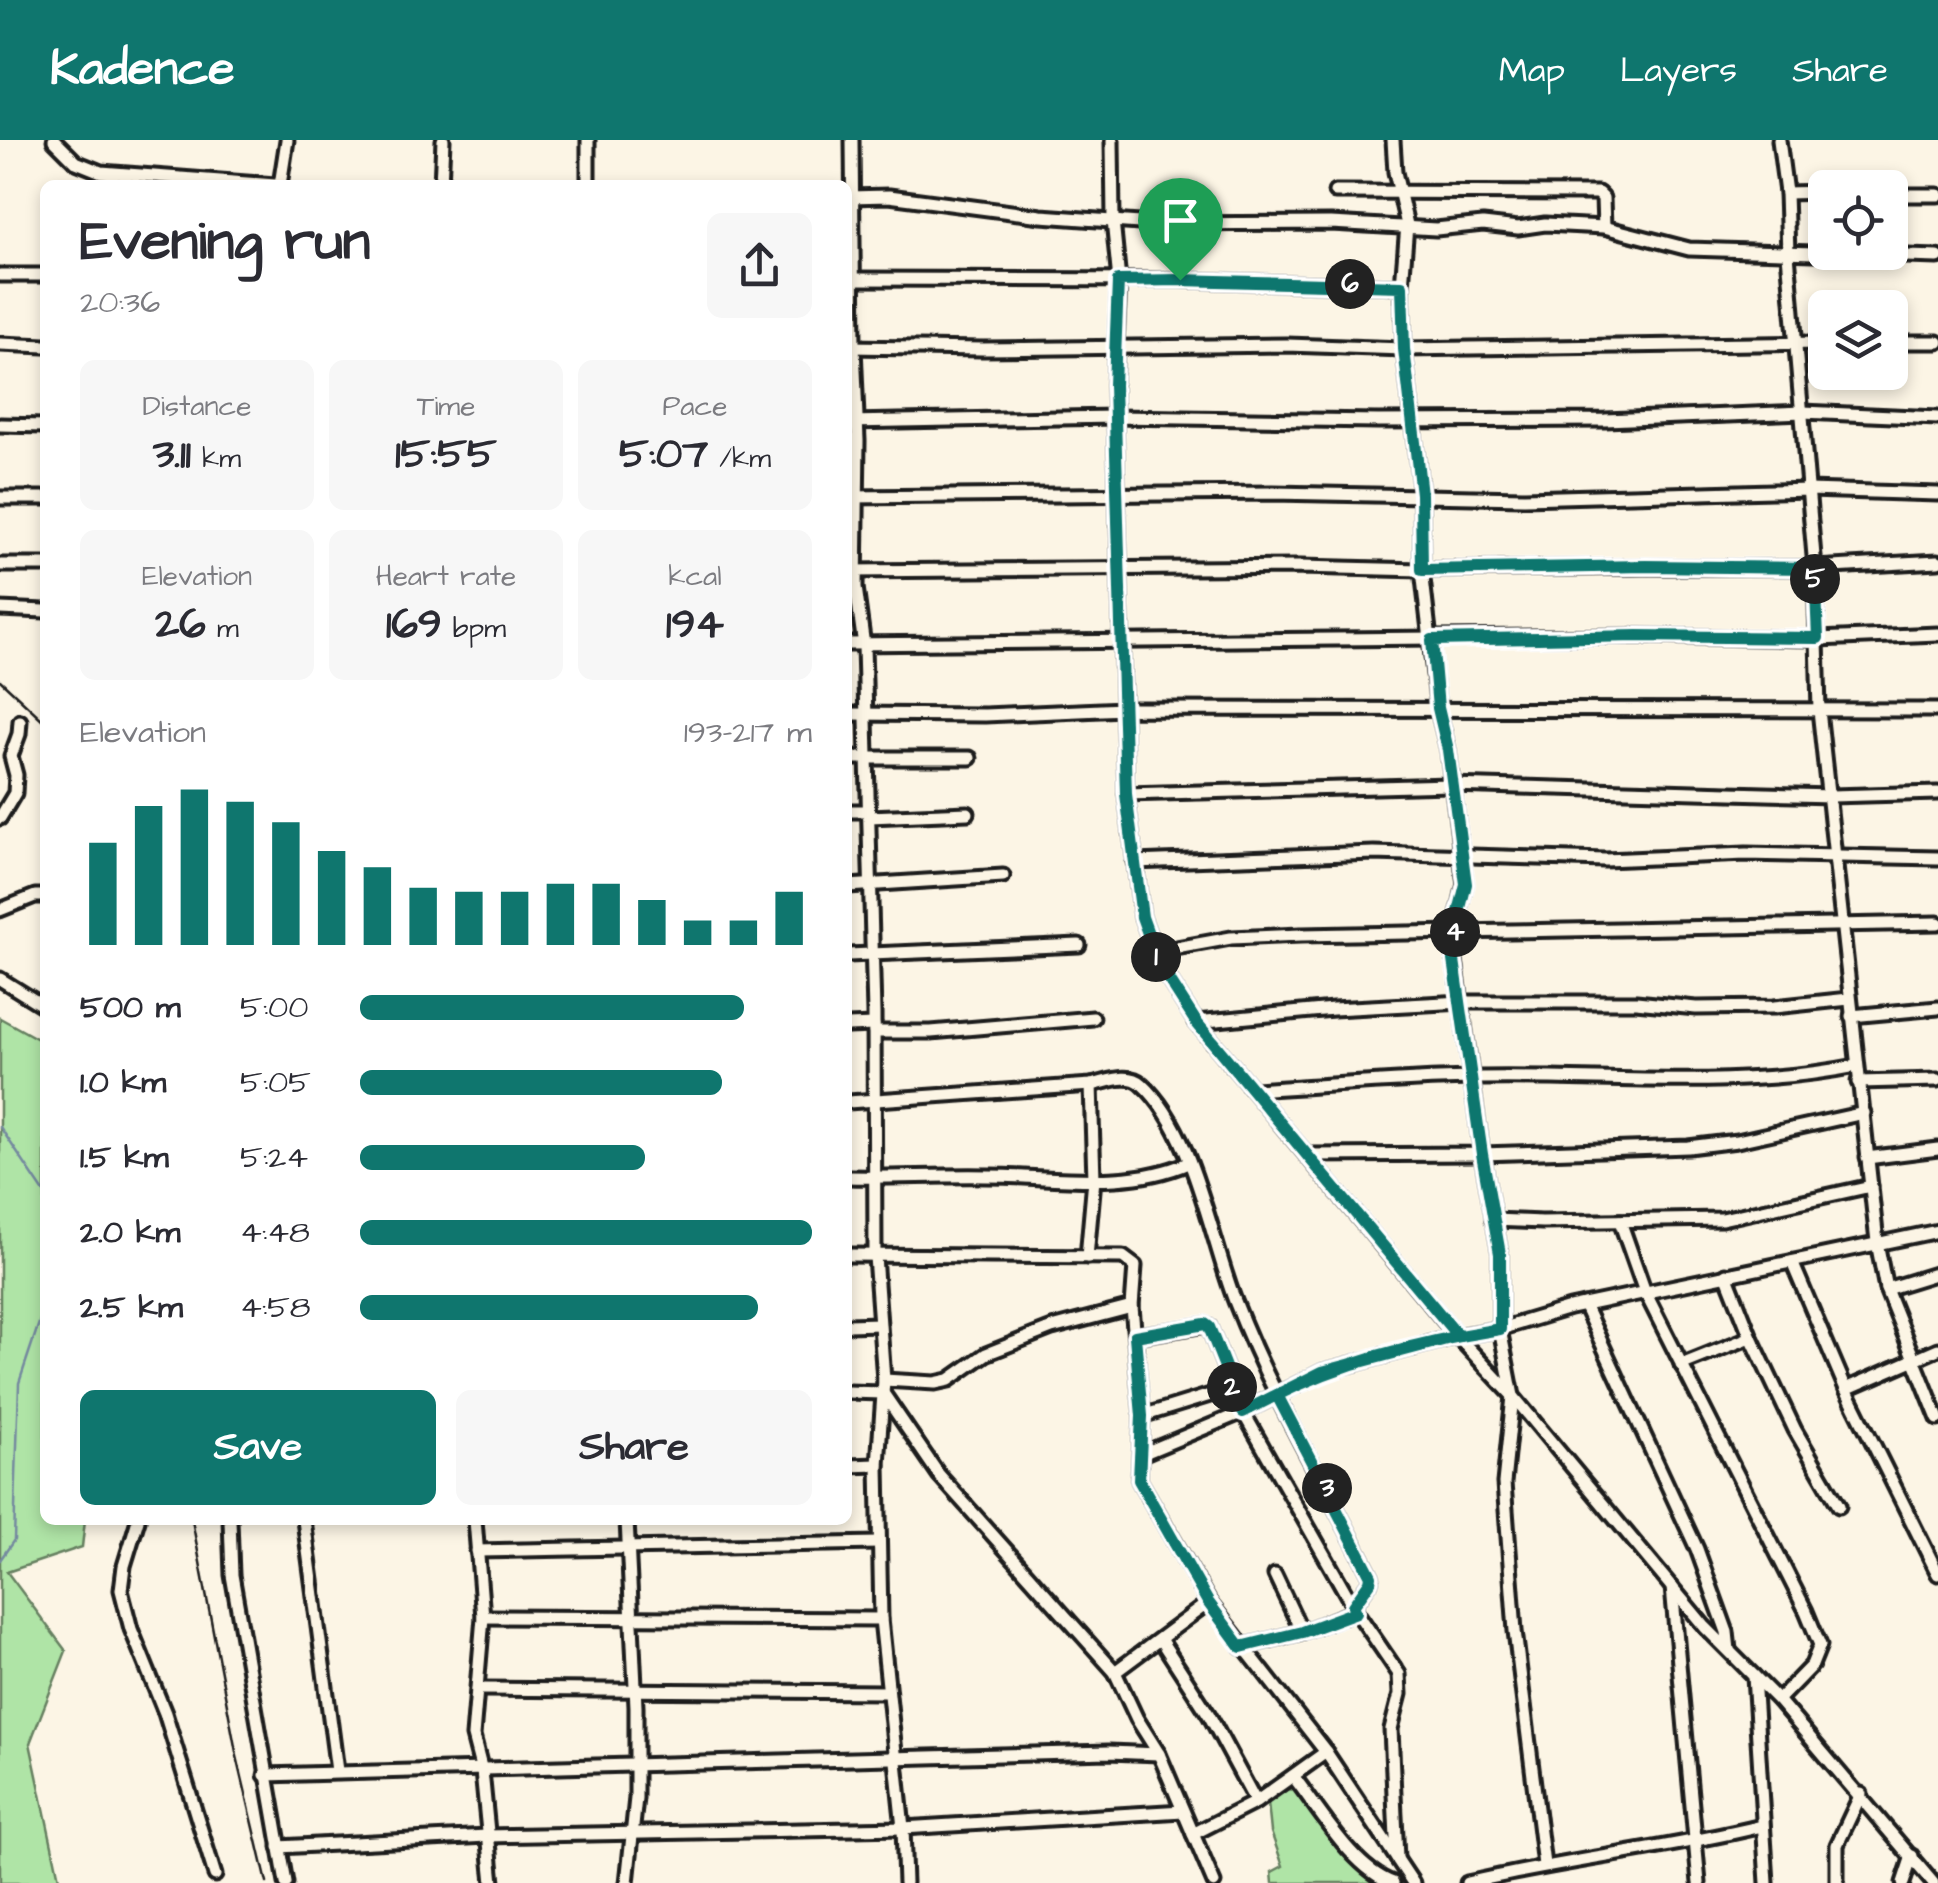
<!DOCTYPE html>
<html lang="en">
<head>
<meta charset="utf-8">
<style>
  body { margin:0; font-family:"Architects Daughter",sans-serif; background:#f7f7f7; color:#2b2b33; height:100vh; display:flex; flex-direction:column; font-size:38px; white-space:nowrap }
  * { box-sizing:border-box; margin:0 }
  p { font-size:32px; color:#7c7c81 }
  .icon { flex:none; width:55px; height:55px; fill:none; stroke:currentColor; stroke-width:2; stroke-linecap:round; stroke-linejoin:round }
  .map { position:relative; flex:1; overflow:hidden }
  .sheet { position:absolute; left:40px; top:40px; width:812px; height:1345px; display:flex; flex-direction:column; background:#fff; border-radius:15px; box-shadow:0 5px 15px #0003 }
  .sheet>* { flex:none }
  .controls { position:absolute; left:1808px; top:30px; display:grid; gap:20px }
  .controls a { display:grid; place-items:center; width:100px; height:100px; border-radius:15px; background:#fff; box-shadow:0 5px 15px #0003; font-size:50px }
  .pin { position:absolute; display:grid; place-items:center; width:85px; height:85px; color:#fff; margin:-102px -42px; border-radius:50% 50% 50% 0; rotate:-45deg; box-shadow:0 0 10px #0007 }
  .pin .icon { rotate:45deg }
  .km { position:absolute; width:50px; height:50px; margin:-25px; border-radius:50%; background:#222; color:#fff; font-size:28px; line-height:50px; text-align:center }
  .round { display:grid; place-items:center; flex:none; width:105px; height:105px; border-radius:15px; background:#f7f7f7 }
  .summary { display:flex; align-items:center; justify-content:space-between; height:170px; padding:0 40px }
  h1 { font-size:55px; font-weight:700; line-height:75px }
  .stats { display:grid; grid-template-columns:repeat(3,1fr); gap:15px; height:170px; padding:10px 40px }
  .stats div { display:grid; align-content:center; border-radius:15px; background:#f7f7f7; text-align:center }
  .stats b { font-size:42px; font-weight:700 }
  .stats small { font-size:28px; font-weight:400 }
  .stats p { font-size:28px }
  .chart { height:280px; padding:20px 40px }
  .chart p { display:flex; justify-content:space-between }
  .chart svg { width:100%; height:180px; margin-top:10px; stroke:#0f766e; stroke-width:6 }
  .action { display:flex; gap:20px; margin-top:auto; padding:20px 40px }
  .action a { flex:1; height:115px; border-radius:15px; background:#0f766e; color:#fff; font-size:40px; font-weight:700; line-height:115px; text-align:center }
  .action a+a { background:#f7f7f7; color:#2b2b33 }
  ul { padding:0 40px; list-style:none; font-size:32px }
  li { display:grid; grid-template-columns:160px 120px 1fr; align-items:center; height:75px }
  li i { height:25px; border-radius:12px; background:#0f766e }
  header { display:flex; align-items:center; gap:60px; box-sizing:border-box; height:140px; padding:0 50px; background:#0f766e; color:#fff }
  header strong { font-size:48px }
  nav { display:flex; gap:55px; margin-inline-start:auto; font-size:35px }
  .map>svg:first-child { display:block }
  .green { fill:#afe4a6; stroke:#668061; stroke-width:2.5 }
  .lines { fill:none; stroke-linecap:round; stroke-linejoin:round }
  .stream { stroke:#748a9f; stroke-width:2.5 }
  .minor-casing { stroke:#1c1c1c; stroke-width:19 }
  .minor { stroke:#fcf5e5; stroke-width:11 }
  .rail { stroke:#1c1c1c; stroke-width:2.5 }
  .route-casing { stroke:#fff; stroke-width:20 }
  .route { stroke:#0f766e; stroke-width:12 }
</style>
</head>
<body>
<header>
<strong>Kadence</strong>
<nav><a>Map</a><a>Layers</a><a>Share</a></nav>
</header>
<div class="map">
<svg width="1938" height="1743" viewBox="0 0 1938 1743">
  <rect width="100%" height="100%" fill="#fcf5e5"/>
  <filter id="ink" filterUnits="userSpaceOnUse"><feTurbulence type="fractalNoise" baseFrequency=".01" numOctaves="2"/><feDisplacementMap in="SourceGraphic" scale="20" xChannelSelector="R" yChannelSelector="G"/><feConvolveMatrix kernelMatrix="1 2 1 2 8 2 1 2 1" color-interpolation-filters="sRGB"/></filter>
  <g filter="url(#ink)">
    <!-- green -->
    <g class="green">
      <path d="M0,878L45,903V1380H85L82,1407L7,1432L66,1511L30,1603L60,1743H0Z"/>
      <path d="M1283,1648L1301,1652L1361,1731L1387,1743H1273L1272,1732L1283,1726L1271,1692L1268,1663Z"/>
    </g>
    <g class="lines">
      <!-- stream -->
      <g class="stream">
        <path d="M0,987L45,1054"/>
        <path d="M0,1420L14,1400L19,1243L45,1165"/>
      </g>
      <!-- minor casing -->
      <g class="minor-casing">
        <g id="minor">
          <path d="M54,0L76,22L101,32L275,45"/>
          <path d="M852,0L854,207L858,301L856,447L864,506L874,873L875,1116L884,1240L878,1325L881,1479L903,1688L905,1743"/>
          <path d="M1112,0L1113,80L1119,141L1114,245L1126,654L1142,777L1159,824L1196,882L1457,1196L1513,1256L1705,1487L1778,1560L1933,1743"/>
          <path d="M1393,0L1395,32L1407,85L1402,146L1404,209L1421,354L1422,430L1438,569L1448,610L1465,744L1454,793L1455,820L1482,1014L1500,1114V1189L1513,1256L1504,1343L1515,1491L1544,1725"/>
          <path d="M1779,0L1786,53L1788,114L1815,428L1819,570L1877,1102L1886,1149L1938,1279"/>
          <path d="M280,45L287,0"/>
          <path d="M441,45L443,0"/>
          <path d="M588,45V0"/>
          <path d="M1335,52L1598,53L1603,58L1604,87"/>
          <path d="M1786,53L1825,52"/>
          <path d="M1890,55H1938"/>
          <path d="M849,57L889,56L1041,76L1154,84L1331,83L1436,89L1483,84L1518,88L1545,84L1604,87L1689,109L1938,117"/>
          <path d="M0,135H45"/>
          <path d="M848,139L1180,140L1402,146"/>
          <path d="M1890,202H1938"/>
          <path d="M0,204L45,206"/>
          <path d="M849,207L983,209L1287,205L1404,209L1825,203"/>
          <path d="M848,282L1115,277L1378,281L1605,280L1803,272L1938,278"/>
          <path d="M0,285L45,286"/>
          <path d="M848,357L1273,353L1524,358L1808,350L1938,354"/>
          <path d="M0,358H45"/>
          <path d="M0,425H45"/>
          <path d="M848,431L1300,427L1422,430L1645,427L1815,428L1938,421"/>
          <path d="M0,469L45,471"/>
          <path d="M848,504L1638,496L1818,499L1938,494"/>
          <path d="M848,574L985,575L1124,569L1938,570"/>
          <path d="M848,618H970"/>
          <path d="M1126,654L1450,645L1831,656L1938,653"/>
          <path d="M848,671H869"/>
          <path d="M869,677L968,673"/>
          <path d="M0,678L15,653L16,635L11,616L19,594L20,581"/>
          <path d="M1134,722L1374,713L1605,720L1746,714L1938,718"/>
          <path d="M848,746L1003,736"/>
          <path d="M0,770L35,756H45"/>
          <path d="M1154,812L1231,798L1301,795L1938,783"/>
          <path d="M848,815L1079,805"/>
          <path d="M0,839L45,867"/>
          <path d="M1851,876L1938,868"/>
          <path d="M1196,882L1333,869L1463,862H1636L1696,868L1774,867L1849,859"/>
          <path d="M848,886L874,885"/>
          <path d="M874,892H931L1093,878"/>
          <path d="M1858,942L1938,940"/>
          <path d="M1253,950C1327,946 1401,939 1475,938C1602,935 1731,951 1856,926"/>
          <path d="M848,962L1091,945C1107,942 1129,932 1142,944C1194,991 1210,1097 1235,1161C1272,1256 1325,1345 1371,1436L1370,1442L1353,1466"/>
          <path d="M1307,1015L1482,1014L1688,1007L1737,1001L1864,973"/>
          <path d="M1867,1018L1938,1009"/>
          <path d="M848,1037C894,1038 941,1035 988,1036C1053,1036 1127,1050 1188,1023"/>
          <path d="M1493,1080L1542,1082L1722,1079L1871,1046"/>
          <path d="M1620,1081L1645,1152L1806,1471L1820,1505L1812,1525L1778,1560"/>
          <path d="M848,1115L1123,1117L1135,1126L1132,1167L1142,1276L1139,1340L1209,1462L1326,1612L1413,1743"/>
          <path d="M1087,1117L1094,1039L1091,945"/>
          <path d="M1792,1122L1846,1249L1938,1434"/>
          <path d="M1726,1134L1751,1197L1795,1290L1839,1366"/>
          <path d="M1886,1149L1938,1133"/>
          <path d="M1584,1165L1697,1409L1727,1492L1729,1510"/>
          <path d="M848,1185L879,1184"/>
          <path d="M1135,1196L1205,1185L1209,1187L1243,1272L1356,1471L1399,1534L1400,1554L1391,1589L1397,1719"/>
          <path d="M1681,1225L1751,1197"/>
          <path d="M884,1240L935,1243L949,1240L986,1214L1052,1188L1132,1167"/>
          <path d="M1846,1249L1938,1209"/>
          <path d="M848,1252L883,1253L939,1335L1115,1532L1137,1579L1159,1614L1214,1743"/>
          <path d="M1142,1276L1233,1248"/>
          <path d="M1142,1314L1243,1272L1322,1232L1457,1196L1500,1189L1570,1168L1938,1091"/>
          <path d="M848,1326L878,1325"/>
          <path d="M138,1380L124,1426L121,1450L131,1489L165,1573L215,1735"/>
          <path d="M230,1380L232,1435L286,1743"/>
          <path d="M304,1380L337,1631"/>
          <path d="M475,1380L483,1477L473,1596L482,1631L493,1743"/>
          <path d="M477,1411L879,1403"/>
          <path d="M1275,1435L1302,1492"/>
          <path d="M1672,1447L1699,1743"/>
          <path d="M483,1477L881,1479"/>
          <path d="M1160,1499L1209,1575L1256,1662"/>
          <path d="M1241,1507L1302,1492L1356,1471"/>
          <path d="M1115,1532L1209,1462"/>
          <path d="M1754,1536L1767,1743"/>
          <path d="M478,1549L887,1552"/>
          <path d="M265,1635L1109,1612L1159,1614"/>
          <path d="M1293,1636C1319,1669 1353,1729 1393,1743"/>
          <path d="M1193,1694L1256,1662L1326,1612"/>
          <path d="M279,1707L487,1696L903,1688L1183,1671"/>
          <path d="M627,1743L636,1658V1567L627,1380"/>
          <path d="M1467,1743C1565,1720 1665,1710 1762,1686"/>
          <path d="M1837,1743V1705L1861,1654"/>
          <path d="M1903,1743L1912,1716"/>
        </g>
      </g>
      <!-- minor -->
      <use href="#minor" class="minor"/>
      <!-- rail -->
      <g class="rail">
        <path d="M0,540L45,582"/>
        <path d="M192,1380L236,1612L267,1743"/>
      </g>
    </g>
  </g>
  <g class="lines" filter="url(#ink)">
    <!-- route casing -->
    <g class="route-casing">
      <path id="route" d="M1180,140L1118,141L1114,245L1126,654L1142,777L1159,824L1196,882L1458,1196L1322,1232L1243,1272L1209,1187L1205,1184L1135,1196L1142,1276L1139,1340L1208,1462L1241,1507L1302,1492L1356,1472L1353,1466L1370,1442L1371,1436L1277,1255C1346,1220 1424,1201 1500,1189V1114L1482,1014L1454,820V792L1466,744L1448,610L1438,568L1432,500L1638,496L1818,498L1815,428L1646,426L1422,430L1421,354L1404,209L1402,146L1180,140"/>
    </g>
    <!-- route -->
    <use href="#route" class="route"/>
  </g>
</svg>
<div class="controls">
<a><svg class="icon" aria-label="locate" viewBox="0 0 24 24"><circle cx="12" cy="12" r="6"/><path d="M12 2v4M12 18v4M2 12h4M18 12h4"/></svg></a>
<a><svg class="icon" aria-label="layers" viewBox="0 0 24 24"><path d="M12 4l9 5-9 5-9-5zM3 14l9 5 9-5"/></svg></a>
</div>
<div class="pin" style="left:1180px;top:140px;background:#1e9e55"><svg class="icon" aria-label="arrive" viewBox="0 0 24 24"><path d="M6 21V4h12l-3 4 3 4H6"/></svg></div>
<b class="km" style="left:1156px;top:817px">1</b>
<b class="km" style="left:1232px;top:1247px">2</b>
<b class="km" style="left:1327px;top:1348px">3</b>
<b class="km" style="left:1455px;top:792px">4</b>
<b class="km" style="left:1815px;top:439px">5</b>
<b class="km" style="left:1350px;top:144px">6</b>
<section class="sheet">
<div class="summary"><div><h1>Evening run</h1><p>20:36</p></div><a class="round"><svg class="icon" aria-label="share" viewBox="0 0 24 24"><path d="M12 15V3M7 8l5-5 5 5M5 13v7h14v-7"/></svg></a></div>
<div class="stats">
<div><p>Distance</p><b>3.11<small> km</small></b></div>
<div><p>Time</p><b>15:55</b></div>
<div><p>Pace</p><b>5:07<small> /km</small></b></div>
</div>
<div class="stats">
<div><p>Elevation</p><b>26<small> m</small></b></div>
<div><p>Heart rate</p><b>169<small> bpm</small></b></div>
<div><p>kcal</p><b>194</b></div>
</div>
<div class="chart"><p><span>Elevation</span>193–217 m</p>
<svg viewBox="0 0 160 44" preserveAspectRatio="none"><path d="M5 44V19M15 44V10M25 44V6M35 44V9M45 44V14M55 44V21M65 44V25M75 44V30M85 44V31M95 44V31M105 44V29M115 44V29M125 44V33M135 44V38M145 44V38M155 44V31"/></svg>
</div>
<ul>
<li><b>500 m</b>5:00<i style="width:85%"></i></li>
<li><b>1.0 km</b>5:05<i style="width:80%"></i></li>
<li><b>1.5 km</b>5:24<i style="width:63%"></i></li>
<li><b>2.0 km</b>4:48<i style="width:100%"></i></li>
<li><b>2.5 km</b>4:58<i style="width:88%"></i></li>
</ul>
<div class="action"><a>Save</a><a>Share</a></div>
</section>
</div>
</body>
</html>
